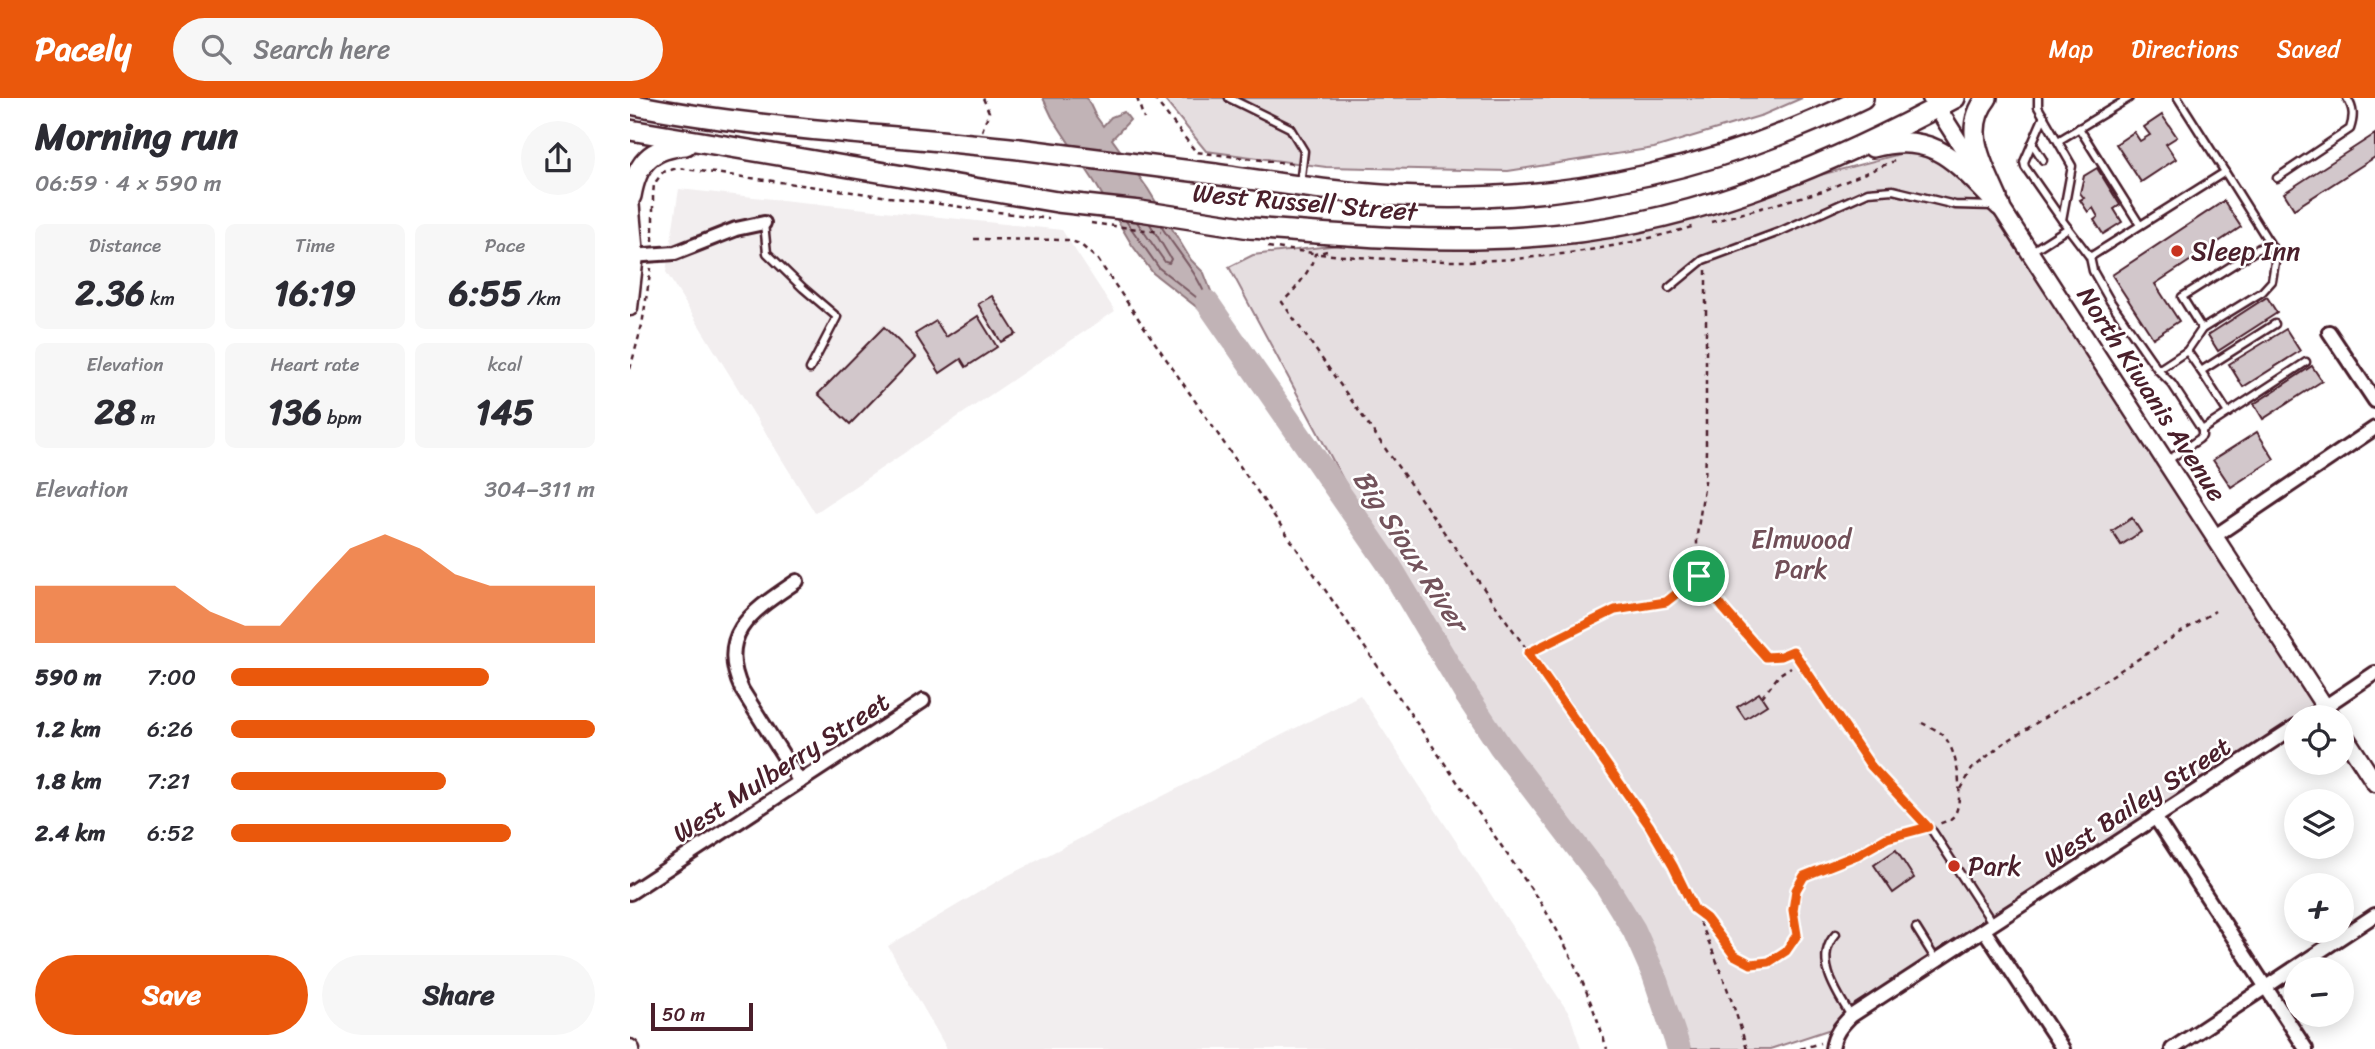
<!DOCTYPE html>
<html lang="en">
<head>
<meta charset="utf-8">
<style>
  body { margin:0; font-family:Sriracha,sans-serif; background:#f7f7f7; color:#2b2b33; height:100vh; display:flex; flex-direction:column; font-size:26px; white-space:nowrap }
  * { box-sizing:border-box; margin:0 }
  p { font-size:23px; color:#7c7c81 }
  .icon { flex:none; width:38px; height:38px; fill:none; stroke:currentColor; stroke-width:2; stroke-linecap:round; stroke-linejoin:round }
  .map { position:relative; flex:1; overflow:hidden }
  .sheet { display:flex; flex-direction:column; background:#fff; width:630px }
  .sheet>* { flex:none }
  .fabs { position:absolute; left:1654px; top:607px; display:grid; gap:14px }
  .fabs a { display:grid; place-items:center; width:70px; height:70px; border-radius:50%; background:#fff; box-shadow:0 4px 18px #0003; font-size:35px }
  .scale { position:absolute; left:21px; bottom:18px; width:102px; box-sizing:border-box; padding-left:7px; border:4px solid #4a1f2b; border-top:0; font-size:19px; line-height:24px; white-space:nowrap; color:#4a1f2b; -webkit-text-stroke:5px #fff; paint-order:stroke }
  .pin { position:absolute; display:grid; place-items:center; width:60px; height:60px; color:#fff; margin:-30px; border:4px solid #fff; border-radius:50%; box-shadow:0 2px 7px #0007 }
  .round { display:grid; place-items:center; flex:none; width:74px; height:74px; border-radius:37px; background:#f7f7f7 }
  .summary { display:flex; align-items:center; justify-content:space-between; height:119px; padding:0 35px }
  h1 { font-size:38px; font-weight:700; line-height:52px }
  .figures { display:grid; grid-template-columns:repeat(3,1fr); gap:10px; height:119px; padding:7px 35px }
  .figures div { display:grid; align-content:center; border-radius:10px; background:#f7f7f7; text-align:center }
  .figures b { font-size:35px; font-weight:700 }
  .figures small { font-size:19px; font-weight:400 }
  .figures p { font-size:19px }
  .chart { height:196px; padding:14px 35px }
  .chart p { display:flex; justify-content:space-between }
  .chart svg { width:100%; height:126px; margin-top:7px; fill:#ea580c; opacity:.7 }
  .action { display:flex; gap:14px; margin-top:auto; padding:14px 35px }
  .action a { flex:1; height:80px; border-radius:42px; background:#ea580c; color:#fff; font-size:28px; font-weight:700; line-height:80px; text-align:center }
  .action a+a { background:#f7f7f7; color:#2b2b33 }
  ul { padding:0 35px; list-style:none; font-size:23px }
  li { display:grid; grid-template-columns:112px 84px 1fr; align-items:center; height:52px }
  li i { height:18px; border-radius:9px; background:#ea580c }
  header { display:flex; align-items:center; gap:42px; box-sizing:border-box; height:98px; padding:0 35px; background:#ea580c; color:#fff }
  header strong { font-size:33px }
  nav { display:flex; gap:38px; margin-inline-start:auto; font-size:24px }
  .search { width:490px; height:63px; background:#f7f7f7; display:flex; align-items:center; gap:18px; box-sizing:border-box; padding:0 24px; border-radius:38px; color:#7c7c81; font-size:26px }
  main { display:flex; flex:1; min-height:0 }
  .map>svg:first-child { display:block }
  .built { fill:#f2eeef }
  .green { fill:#e5dee0; stroke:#987e86; stroke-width:2 }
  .water { fill:#c1b3b6; stroke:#91787e; stroke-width:2 }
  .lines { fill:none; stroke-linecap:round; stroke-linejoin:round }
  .shore { stroke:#7a5a63; stroke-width:2 }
  .river { stroke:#c1b3b6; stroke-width:24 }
  .building { fill:#d2c7cb; stroke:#4a1f2b; stroke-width:2 }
  .service-casing { stroke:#4a1f2b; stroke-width:11 }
  .minor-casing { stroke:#4a1f2b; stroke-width:18 }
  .tertiary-casing { stroke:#4a1f2b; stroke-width:19 }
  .secondary-casing { stroke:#4a1f2b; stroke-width:21 }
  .trunk-casing { stroke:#4a1f2b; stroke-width:24 }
  .path { stroke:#4a1f2b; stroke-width:2.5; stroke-dasharray:5 5; stroke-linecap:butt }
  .service { stroke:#fff; stroke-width:6 }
  .minor { stroke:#fff; stroke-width:12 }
  .tertiary { stroke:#fff; stroke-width:14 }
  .secondary { stroke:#fff; stroke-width:16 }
  .trunk { stroke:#fff; stroke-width:19 }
  .trunk-bridge-casing { stroke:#4a1f2b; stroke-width:24; stroke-linecap:butt }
  .path-bridge { stroke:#4a1f2b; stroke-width:2.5; stroke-dasharray:5 5; stroke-linecap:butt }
  .trunk-bridge { stroke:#fff; stroke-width:19 }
  .route-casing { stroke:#fff; stroke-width:14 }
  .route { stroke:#ea580c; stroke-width:9 }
  .poi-dot { fill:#c8321e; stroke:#fff; stroke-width:2.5 }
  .labels { text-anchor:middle; stroke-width:5; stroke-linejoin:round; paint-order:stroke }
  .street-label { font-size:26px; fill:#4a1f2b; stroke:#fff }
  .poi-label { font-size:26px; fill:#4a1f2b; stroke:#fff; text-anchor:start }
  .park-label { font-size:26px; fill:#714f58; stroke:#fff }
  .water-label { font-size:28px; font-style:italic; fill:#74535c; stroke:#fff }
</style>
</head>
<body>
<header>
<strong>Pacely</strong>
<div class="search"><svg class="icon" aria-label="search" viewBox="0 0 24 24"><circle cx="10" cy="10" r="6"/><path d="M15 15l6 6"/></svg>Search here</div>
<nav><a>Map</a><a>Directions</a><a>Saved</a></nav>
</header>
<main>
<section class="sheet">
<div class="summary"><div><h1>Morning run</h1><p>06:59 · 4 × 590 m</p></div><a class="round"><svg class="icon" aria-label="share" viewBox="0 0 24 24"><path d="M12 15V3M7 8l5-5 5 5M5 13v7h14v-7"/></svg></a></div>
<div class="figures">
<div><p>Distance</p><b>2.36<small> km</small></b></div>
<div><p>Time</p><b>16:19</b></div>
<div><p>Pace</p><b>6:55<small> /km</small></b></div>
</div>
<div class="figures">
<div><p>Elevation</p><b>28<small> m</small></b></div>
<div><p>Heart rate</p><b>136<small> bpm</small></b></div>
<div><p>kcal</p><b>145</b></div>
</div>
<div class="chart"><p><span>Elevation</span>304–311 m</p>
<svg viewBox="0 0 160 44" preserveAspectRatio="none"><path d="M0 44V24L10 24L20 24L30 24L40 24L50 33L60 38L70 38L80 24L90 11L100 6L110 11L120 20L130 24L140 24L150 24L160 24V44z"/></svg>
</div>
<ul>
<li><b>590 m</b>7:00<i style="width:71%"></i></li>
<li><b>1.2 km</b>6:26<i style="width:100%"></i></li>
<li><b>1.8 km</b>7:21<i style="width:59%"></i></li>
<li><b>2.4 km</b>6:52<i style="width:77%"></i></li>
</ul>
<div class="action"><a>Save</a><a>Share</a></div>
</section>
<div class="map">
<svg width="1745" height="951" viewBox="0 0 1745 951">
  <rect width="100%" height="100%" fill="#fff"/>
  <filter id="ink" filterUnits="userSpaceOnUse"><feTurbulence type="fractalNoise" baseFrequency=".0143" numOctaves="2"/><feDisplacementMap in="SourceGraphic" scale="14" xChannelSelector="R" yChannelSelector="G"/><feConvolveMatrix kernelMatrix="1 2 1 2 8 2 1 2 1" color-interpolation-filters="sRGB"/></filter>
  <g filter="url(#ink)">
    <!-- built -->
    <g class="built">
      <path d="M49,91L432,132L485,213L185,415L36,174Z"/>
      <path d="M730,597L940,917L951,951H317L258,848L373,780Z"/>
    </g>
    <!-- green -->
    <g class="green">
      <path d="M533,0H1172L1133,17L1024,50L878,73L696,69L576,53Z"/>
      <path d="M1300,48L1370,108L1695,609L1679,619L1666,620V628L1210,928L1140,951H1049L1024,877L1004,832L977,788L870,648L799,535L759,467L599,169L623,157L760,141L940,135L1099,101Z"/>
    </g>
    <!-- water -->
    <path class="water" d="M413,0H457L465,17L473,28L481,19L494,14L500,22L482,41L518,91L561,162L574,175L596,232L523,175L502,147L464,83L422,19Z"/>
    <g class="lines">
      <!-- shore -->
      <g class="shore">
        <path d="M496,123L529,170L571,203H574L576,199C566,173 546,152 531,128"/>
        <path d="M507,124L535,164L539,165L541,161L520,126"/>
      </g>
      <!-- river -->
      <path class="river" d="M577,204L759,467L837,598L870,648L977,788L1004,832L1024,877L1049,951"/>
    </g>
    <!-- building -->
    <g class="building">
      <path d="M1532,17L1547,39L1536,46L1546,61L1511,84L1486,46L1504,34L1510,43L1520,37L1514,29Z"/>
      <path d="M1745,36V59L1664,111L1654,95Z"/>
      <path d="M1467,70L1490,107L1484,111L1492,124L1473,136L1464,122L1468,119L1463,110L1458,114L1450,102L1454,100L1450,95L1454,78Z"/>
      <path d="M1594,103L1611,129L1525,186L1549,223L1523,240L1482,177Z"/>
      <path d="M362,198L386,236L371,244L348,206Z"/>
      <path d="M1637,199L1647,215L1588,253L1578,237Z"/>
      <path d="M348,218L367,249L336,269L331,261L310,275L285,236L306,223L316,239Z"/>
      <path d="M254,229L285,259L220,326L188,296Z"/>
      <path d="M1656,231L1670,253L1613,289L1599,266Z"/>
      <path d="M1682,268L1692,283L1633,321L1624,306Z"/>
      <path d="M1627,334L1644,361L1601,389L1583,362Z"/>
      <path d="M1502,420L1511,434L1491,447L1482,433Z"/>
      <path d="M1129,595L1137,607L1115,621L1107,609Z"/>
      <path d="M1266,752L1284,780L1263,795L1244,767Z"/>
    </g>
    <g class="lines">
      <!-- service casing -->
      <g class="service-casing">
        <g id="service">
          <path d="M599,0L660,30L674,53L670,87"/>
          <path d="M1408,0V9L1442,68L1432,122L1438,130"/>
          <path d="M1414,18L1394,64L1395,69L1432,122"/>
          <path d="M1449,30L1510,127"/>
          <path d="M1428,43L1499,0"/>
          <path d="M1402,45L1413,62"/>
          <path d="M1647,80L1720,31C1724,19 1724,11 1717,0"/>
          <path d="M134,125L137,155L173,190L207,219L180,271"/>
          <path d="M1402,153L1438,130L1460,159L1595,74L1548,0"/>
          <path d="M1460,159L1463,173L1480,203L1528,272L1542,286L1572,332V338L1569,341L1537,363"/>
          <path d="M1039,190L1073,162L1149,134L1238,94L1263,92L1325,107L1364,108"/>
          <path d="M1572,231L1552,199L1639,144"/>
          <path d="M1557,253L1571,273"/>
          <path d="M1528,272L1557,253L1572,231L1632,194L1642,183L1645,164L1642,149L1595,74"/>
          <path d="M1598,315L1571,273L1645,226"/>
          <path d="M1572,332L1676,264"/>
          <path d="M1165,556L1241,668L1303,734L1363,826"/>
          <path d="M1286,830L1306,862"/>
          <path d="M1206,836C1183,860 1206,894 1221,918"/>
        </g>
      </g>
      <!-- minor casing -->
      <g class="minor-casing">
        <g id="minor">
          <path d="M0,158L45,155L106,131L134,125"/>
          <path d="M1699,234L1745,303"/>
          <path d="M1585,438L1745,330"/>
          <path d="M167,483C125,512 85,534 112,592L170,684"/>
          <path d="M1678,620L1745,575"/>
          <path d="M1525,719L1676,951"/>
          <path d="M0,795L293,603"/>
          <path d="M1354,832L1433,951"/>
          <path d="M1202,951C1204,936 1211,928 1221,918L1666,628"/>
          <path d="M1542,951L1745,817"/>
        </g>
      </g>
      <!-- tertiary casing -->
      <g class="tertiary-casing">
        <g id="tertiary">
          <path d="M0,210L6,157L0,90"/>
          <path d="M0,949L2,951"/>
        </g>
      </g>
      <!-- secondary casing -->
      <g class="secondary-casing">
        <g id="secondary">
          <path d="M1301,0L1352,80"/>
          <path d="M1364,99L1702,620"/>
          <path d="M1712,634L1745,685"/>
        </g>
      </g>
      <!-- trunk casing -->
      <g class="trunk-casing">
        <g id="trunk">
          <path d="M1357,0C1331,32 1353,67 1367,100"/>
          <path d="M0,6C129,32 259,36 389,51"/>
          <path d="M0,32L427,104"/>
          <path d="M1243,49C1307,32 1328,67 1370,108"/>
          <path d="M585,76C654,86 722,97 791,99C945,104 1096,68 1233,0"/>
          <path d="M1,98C7,64 21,50 56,47"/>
          <path d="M620,130C712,137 803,145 896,139C1052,130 1189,73 1325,0"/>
        </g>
      </g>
      <!-- path -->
      <g class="path">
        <path d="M507,0L514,21"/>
        <path d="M524,0L566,54L664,66"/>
        <path d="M352,33L359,14L353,0"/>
        <path d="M1081,124L1193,93L1264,63"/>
        <path d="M344,141L438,142L450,146L468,162L910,804C940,851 960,897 977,951"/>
        <path d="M23,143V97L24,86L33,74L48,70L419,121"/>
        <path d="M638,149L683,155"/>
        <path d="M697,153L685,156C681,172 665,193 652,204L1002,701C1053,778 1091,862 1117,951"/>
        <path d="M690,156C736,160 782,163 828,163C906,163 991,150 1065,128"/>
        <path d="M1076,172V352L1075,384L1067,437V464L1069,478L1079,493L1135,559L1157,555"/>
        <path d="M0,271L12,227L21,170"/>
        <path d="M898,555L985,512L1036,504L1069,478"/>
        <path d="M1132,599L1150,576L1161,569"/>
        <path d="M1292,625C1298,628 1306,631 1312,636C1327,650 1334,695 1326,714C1323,722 1316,723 1309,726"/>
        <path d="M1331,691L1342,671L1371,647L1585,513"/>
        <path d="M1067,813C1083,824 1089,843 1103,856C1127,879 1153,859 1167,837L1163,812L1166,792L1174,778L1227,757L1257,740L1289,732"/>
        <path d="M1170,951L1190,945"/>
      </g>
      <!-- service -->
      <use href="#service" class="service"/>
      <!-- minor -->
      <use href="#minor" class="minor"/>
      <!-- tertiary -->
      <use href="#tertiary" class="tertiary"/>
      <!-- secondary -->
      <use href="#secondary" class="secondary"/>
      <!-- trunk -->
      <use href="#trunk" class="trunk"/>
      <!-- trunk-bridge casing -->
      <g class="trunk-bridge-casing">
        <g id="trunk-bridge">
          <path d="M389,51L585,76"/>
          <path d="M427,104L510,113L620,130"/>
        </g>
      </g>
      <!-- path-bridge -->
      <path class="path-bridge" d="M461,125L531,134"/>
      <!-- trunk-bridge -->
      <use href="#trunk-bridge" class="trunk-bridge"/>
    </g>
  </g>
  <g class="lines" filter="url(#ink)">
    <!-- route casing -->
    <g class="route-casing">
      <path id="route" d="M1069,478L1093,510L1136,559L1151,558L1163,553L1241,668L1298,729L1257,740L1227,757L1174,778L1166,792L1163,812L1167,837L1156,853L1139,864L1121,866L1104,857L1076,820L1064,811L1043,768L1019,727L898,555L985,512L1036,504Z"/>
    </g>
    <!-- route -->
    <use href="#route" class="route"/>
  </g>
  <!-- markers -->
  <g class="poi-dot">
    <circle cx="1547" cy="153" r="7"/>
    <circle cx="1324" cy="768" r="7"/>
  </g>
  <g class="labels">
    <!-- street labels -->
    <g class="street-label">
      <text transform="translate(675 104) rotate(5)" y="9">West Russell Street</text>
      <text transform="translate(1522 296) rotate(57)" y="9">North Kiwanis Avenue</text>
      <text transform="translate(151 669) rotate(-33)" y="9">West Mulberry Street</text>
      <text transform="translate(1507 704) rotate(-33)" y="9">West Bailey Street</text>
    </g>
    <!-- poi labels -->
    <g class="poi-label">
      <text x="1561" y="162">Sleep Inn</text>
      <text x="1338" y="777">Park</text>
    </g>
    <!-- park labels -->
    <g class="park-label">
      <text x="1171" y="450">Elmwood<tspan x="1171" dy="30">Park</tspan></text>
    </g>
    <!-- water labels -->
    <g class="water-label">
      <text transform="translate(781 452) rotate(57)" y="10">Big Sioux River</text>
    </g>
  </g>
</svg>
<div class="fabs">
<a><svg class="icon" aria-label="locate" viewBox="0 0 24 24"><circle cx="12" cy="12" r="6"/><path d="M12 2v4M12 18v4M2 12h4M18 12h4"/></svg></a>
<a><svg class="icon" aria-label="layers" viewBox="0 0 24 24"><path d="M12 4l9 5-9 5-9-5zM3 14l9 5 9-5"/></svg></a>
<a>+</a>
<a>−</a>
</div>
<div class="scale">50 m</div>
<div class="pin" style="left:1069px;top:478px;background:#1e9e55"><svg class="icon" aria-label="arrive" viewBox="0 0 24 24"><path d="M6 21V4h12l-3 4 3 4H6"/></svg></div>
</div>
</main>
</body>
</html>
